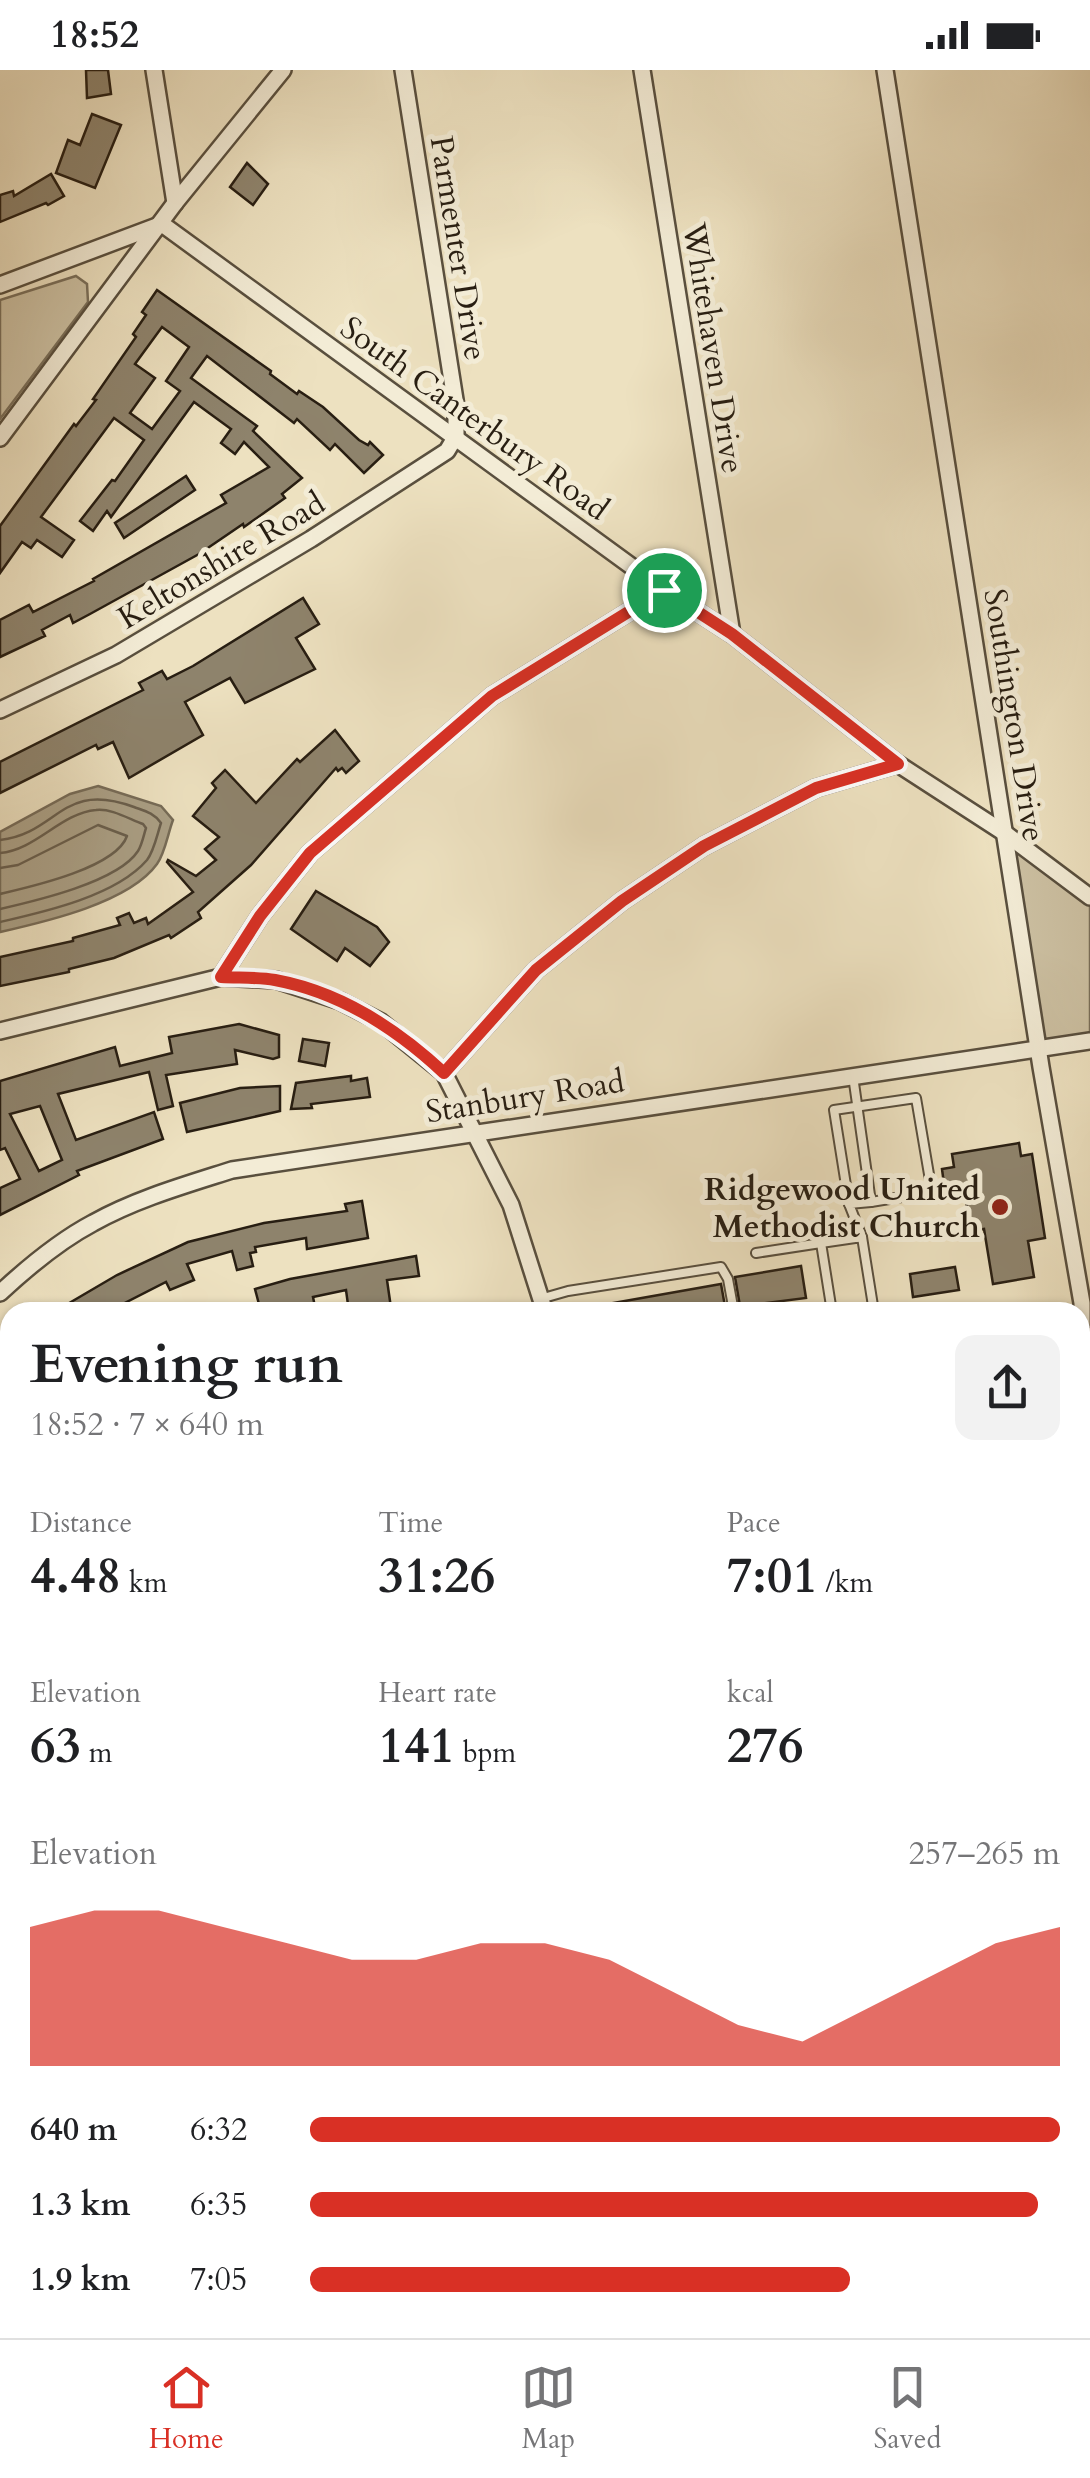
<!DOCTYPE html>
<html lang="en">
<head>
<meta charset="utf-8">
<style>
  body { margin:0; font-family:Cardo,serif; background:#f2f2f2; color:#202124; height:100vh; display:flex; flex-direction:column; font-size:38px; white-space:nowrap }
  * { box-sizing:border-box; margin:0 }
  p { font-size:32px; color:#757577 }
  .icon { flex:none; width:55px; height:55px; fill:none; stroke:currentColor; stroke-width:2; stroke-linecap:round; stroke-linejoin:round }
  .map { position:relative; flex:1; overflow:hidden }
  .side { position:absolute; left:0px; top:1232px; width:1090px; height:1038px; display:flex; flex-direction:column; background:#fff; border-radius:30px 30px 0 0; box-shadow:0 2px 8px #0004 }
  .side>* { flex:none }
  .pin { position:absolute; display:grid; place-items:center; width:85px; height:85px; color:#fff; margin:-42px; border:5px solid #fff; border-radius:50%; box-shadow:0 2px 10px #0007 }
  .round { display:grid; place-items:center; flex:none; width:105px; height:105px; border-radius:20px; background:#f2f2f2 }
  .head { display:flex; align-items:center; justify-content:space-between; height:170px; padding:0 30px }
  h1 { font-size:55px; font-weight:700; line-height:75px }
  .figures { display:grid; grid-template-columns:repeat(3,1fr); gap:15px; height:170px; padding:10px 30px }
  .figures div { display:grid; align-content:center }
  .figures b { font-size:50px; font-weight:700 }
  .figures small { font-size:28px; font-weight:400 }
  .figures p { font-size:28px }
  .chart { height:280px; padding:20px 30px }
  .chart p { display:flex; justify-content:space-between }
  .chart svg { width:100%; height:180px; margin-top:10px; fill:#d93025; opacity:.7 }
  ul { padding:0 30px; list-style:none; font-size:32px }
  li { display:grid; grid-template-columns:160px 120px 1fr; align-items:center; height:75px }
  li i { height:25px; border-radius:12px; background:#d93025 }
  .status { display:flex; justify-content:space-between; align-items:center; height:70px; padding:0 50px; background:#fff; direction:ltr }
  .status svg { height:28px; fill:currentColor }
  .tab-bar { display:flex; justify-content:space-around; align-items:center; height:140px; border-top:2px solid #e0e0e0; background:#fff; font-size:28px; color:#757577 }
  .tab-bar a { display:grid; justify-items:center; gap:5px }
  .tab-bar .current { color:#d93025 }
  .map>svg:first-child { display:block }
  .green { fill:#ccc0a2; stroke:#7a6f5a; stroke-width:2.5 }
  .water { fill:#aa9f85; stroke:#766b57; stroke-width:2.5 }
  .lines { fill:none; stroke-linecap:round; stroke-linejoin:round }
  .shore { stroke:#695e4c; stroke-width:2.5 }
  .building { fill:#8e836c; stroke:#281e12; stroke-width:2.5; fill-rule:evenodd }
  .service-casing { stroke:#594f3e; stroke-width:12 }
  .minor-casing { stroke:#594f3e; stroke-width:20 }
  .primary-casing { stroke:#281e12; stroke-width:28 }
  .path { stroke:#281e12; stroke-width:4; stroke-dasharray:8 5; stroke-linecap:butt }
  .service { stroke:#f3ecd6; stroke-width:8 }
  .minor { stroke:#f3ecd6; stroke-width:15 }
  .primary { stroke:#ede1c0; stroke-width:22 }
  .route-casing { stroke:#fff; stroke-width:20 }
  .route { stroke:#d93025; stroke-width:12 }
  .poi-dot { fill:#8f2418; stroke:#f3ecd6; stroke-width:4 }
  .labels { text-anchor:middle; stroke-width:10; stroke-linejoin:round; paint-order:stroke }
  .street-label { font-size:32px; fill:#281e12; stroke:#f3ecd6 }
  .poi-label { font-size:32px; font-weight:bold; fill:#281e12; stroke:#f3ecd6; text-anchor:end }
</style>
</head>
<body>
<div class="status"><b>18:52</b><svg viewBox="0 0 49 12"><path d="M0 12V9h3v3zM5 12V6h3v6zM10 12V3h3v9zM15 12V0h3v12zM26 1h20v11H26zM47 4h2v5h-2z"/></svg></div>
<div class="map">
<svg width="1090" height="2268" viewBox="0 0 1090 2268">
  <rect width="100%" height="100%" fill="#ede1c0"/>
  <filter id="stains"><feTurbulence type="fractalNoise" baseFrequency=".002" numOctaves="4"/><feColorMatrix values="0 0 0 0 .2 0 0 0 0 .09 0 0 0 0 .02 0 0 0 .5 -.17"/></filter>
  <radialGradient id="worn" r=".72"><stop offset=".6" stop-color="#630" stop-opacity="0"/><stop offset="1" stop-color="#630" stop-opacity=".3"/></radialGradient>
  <!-- green -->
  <g class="green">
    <path d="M76,206L87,214L88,232L0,349V230Z"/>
    <path d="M1006,764L1090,827V971L1038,978Z"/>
    <path d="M0,1642L10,1647V2260H737L746,2268H0Z"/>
  </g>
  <!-- water -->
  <path class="water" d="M98,716L161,736L173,750C168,763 165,783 157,794C129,833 44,852 0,862V762L70,724Z"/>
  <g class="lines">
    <!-- shore -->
    <g class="shore">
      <path d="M0,770C59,763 61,710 134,737C145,741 154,743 161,753C157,765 154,781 147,790C116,826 44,842 0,852"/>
      <path d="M0,783C36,780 61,743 96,740C111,738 129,749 143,754L146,758C144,764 142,775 138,781C118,812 35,831 0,839"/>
      <path d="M0,798L18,795L98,755L127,766C116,798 30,817 0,824"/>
    </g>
  </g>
  <!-- building -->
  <g class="building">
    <path d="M86,0H108L111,24L87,28Z"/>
    <path d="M92,44L121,55L95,118L56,103L68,70L80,75Z"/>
    <path d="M247,93L268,114L253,135L230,117Z"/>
    <path d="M51,104L64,126L48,135L46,133L0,152V125L13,121L14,126Z"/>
    <path d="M157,220L271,301L270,304L297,324L299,321L323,337L359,370L368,375L370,372L383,385L364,403L335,374L330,380L297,349L294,353L207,286L191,308L257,356L253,361L302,408L282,424L285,428L244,457L243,454L199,484L90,544L73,553L70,545L42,560L45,566L0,587V550L29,535L33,542L94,511L93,509L226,433L221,425L269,397L244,372L235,384L221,373L231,359L194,332L111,447L107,441L93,461L80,451L112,410L115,411L144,370L114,348L41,447L74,470L62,487L37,470L31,478L22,472L0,503V456L74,354L76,356L96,330L93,329L136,267L133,264L146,245L142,242ZM162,257L189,277L166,311L180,321L152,359L130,343L155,308L135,294Z"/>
    <path d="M186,406L195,420L124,468L115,453Z"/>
    <path d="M303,528L319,554L296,568L315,599L245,633L230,608L185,632L203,665L129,708L113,672L98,679L96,675L0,723V692L143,620L139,613L162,601L167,609L193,596Z"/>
    <path d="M335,660L359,691L346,703L342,698L338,701L336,698L251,795L198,842L201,848L171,868L169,865L114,888L69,899V902L0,916V887L73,871V868L120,855L117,848L129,843L134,853L146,848L148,854L193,822L167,792L168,790L196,806L216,790L205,779L219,767L193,746L216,718L212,713L225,700L256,733L297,689L300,692Z"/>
    <path d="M316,821L377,857L389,872L370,896L345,878L337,891L291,859Z"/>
    <path d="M239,954L279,965V987L273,989L235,980L237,994L166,1005L173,1036L158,1040L149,1002L58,1024L76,1070L154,1042L163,1069L77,1101L79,1105L0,1145V1118L20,1109L5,1078L0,1080V1011L115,977L120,996L172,983L169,967ZM40,1036L62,1090L39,1101L10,1044Z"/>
    <path d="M303,969L329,973L325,996L299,991Z"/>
    <path d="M351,1006V1011L367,1008L370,1027L311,1034L312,1038L291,1039L296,1013Z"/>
    <path d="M280,1016V1041L187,1062L180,1033L240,1018Z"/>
    <path d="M1019,1073L1021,1086L1032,1084L1045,1168L1028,1171L1034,1207L993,1214L984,1159L971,1161L964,1119L945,1122L942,1099L954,1097L952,1084Z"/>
    <path d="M362,1131L368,1168L307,1179L306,1168L255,1177L256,1182L250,1183L253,1196L237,1200L232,1181L187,1194L194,1210L170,1220L166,1212L107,1242H54L117,1205L188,1172L264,1153L347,1141L345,1134Z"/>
    <path d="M416,1186L419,1206L387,1210L391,1238L349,1242L346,1220L313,1227L316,1242H261L255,1219L290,1209Z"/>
    <path d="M801,1196L806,1228L766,1233L767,1242H741L735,1207Z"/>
    <path d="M955,1197L959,1220L913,1227L910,1204Z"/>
    <path d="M721,1214L726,1242H603L602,1235Z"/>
  </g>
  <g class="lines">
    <!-- service casing -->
    <g class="service-casing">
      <g id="service">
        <path d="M853,1006L871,1132L849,1134L862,1167"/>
        <path d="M849,1134L834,1040L916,1028L932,1122L871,1132"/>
        <path d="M756,1183L821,1173"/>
        <path d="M540,1229L568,1221L721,1197L728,1209L734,1242"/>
        <path d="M832,1242L821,1173L862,1167L874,1242"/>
        <path d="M1080,1422L1090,1421"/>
        <path d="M0,1675L10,1665"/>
        <path d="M0,1731L10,1722"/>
      </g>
    </g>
    <!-- minor casing -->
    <g class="minor-casing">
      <g id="minor">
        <path d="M154,0L175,133"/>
        <path d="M642,0L732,564"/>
        <path d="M885,0L1041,997L1082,1233V1271L1090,1299"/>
        <path d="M0,215L162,154L664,520L732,564L898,694L1006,764L1090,827"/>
        <path d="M0,368L175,133L283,0"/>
        <path d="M0,640L116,585L311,469L447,381L456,366V336L403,0"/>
        <path d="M221,907L260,846L310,783L492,626L664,520"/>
        <path d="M0,961L221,907L276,910L340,931L381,952L444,1003L511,1135L545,1242"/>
        <path d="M444,1003L536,900L622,831L704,776L816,718L898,694"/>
        <path d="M0,1223C29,1196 59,1171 93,1153C136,1129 185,1115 232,1100L1090,971"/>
        <path d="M1080,1570L1090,1568"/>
        <path d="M0,1609L10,1616"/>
        <path d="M1080,1880L1090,1866"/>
        <path d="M921,2260L924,2268"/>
        <path d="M1042,2260L1090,2267"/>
      </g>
    </g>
    <!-- primary casing -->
    <g class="primary-casing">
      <g id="primary">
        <path d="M1080,1271L1090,1269"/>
        <path d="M0,1437L10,1435"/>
      </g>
    </g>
    <!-- path -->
    <g class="path">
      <path d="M0,1801L10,1791"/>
      <path d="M0,1867L10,1873"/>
      <path d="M0,2021L10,2028"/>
      <path d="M227,2260L232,2268"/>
      <path d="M465,2260L471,2268"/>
      <path d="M548,2260L552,2268"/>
    </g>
    <!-- service -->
    <use href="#service" class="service"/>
    <!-- minor -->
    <use href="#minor" class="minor"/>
    <!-- primary -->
    <use href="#primary" class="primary"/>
  </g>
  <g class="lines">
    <!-- route casing -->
    <g class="route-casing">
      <path id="route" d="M664,520L732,564L898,694L816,718L704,776L622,831L536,900L444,1003C397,959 340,922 275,910C258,907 239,908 221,907L260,846L310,783L492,626Z"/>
    </g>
    <!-- route -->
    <use href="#route" class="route"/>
  </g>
  <!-- markers -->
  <circle class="poi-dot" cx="1000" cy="1137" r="10"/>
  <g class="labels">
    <!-- street labels -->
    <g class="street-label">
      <text transform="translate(459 178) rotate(81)" y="11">Parmenter Drive</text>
      <text transform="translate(714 278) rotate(81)" y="11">Whitehaven Drive</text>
      <text transform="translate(475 348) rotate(36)" y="11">South Canterbury Road</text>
      <text transform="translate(221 490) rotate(-31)" y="11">Keltonshire Road</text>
      <text transform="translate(1015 645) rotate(81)" y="11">Southington Drive</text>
      <text transform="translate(525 1026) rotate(-9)" y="11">Stanbury Road</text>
    </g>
    <!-- poi labels -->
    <g class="poi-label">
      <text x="980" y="1130">Ridgewood United<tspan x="980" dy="37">Methodist Church</tspan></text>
    </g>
  </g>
  <rect width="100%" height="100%" filter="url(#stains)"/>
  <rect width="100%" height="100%" fill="url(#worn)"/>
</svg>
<div class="pin" style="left:664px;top:520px;background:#1e9e55"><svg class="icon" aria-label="arrive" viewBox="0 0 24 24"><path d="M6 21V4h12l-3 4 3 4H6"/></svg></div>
<section class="side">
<div class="head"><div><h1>Evening run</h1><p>18:52 · 7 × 640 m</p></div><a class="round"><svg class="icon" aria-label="share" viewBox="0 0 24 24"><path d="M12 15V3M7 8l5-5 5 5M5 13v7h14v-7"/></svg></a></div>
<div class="figures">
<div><p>Distance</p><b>4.48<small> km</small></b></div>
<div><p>Time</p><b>31:26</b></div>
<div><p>Pace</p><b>7:01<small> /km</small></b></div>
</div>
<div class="figures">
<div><p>Elevation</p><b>63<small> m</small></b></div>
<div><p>Heart rate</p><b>141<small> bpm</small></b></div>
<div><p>kcal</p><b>276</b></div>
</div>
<div class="chart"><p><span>Elevation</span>257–265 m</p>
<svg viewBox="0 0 160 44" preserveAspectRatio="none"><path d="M0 44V10L10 6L20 6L30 10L40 14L50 18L60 18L70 14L80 14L90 18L100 26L110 34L120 38L130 30L140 22L150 14L160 10V44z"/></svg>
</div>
<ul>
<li><b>640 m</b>6:32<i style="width:100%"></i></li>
<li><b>1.3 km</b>6:35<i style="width:97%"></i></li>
<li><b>1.9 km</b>7:05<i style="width:72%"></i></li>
</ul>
</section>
</div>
<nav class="tab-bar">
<a class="current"><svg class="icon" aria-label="home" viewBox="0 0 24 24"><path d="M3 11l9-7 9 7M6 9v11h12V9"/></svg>Home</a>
<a><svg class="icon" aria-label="map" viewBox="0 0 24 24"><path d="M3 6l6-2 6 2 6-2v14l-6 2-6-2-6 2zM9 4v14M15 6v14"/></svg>Map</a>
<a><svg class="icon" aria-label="saved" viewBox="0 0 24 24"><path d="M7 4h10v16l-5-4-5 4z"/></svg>Saved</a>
</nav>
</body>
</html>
